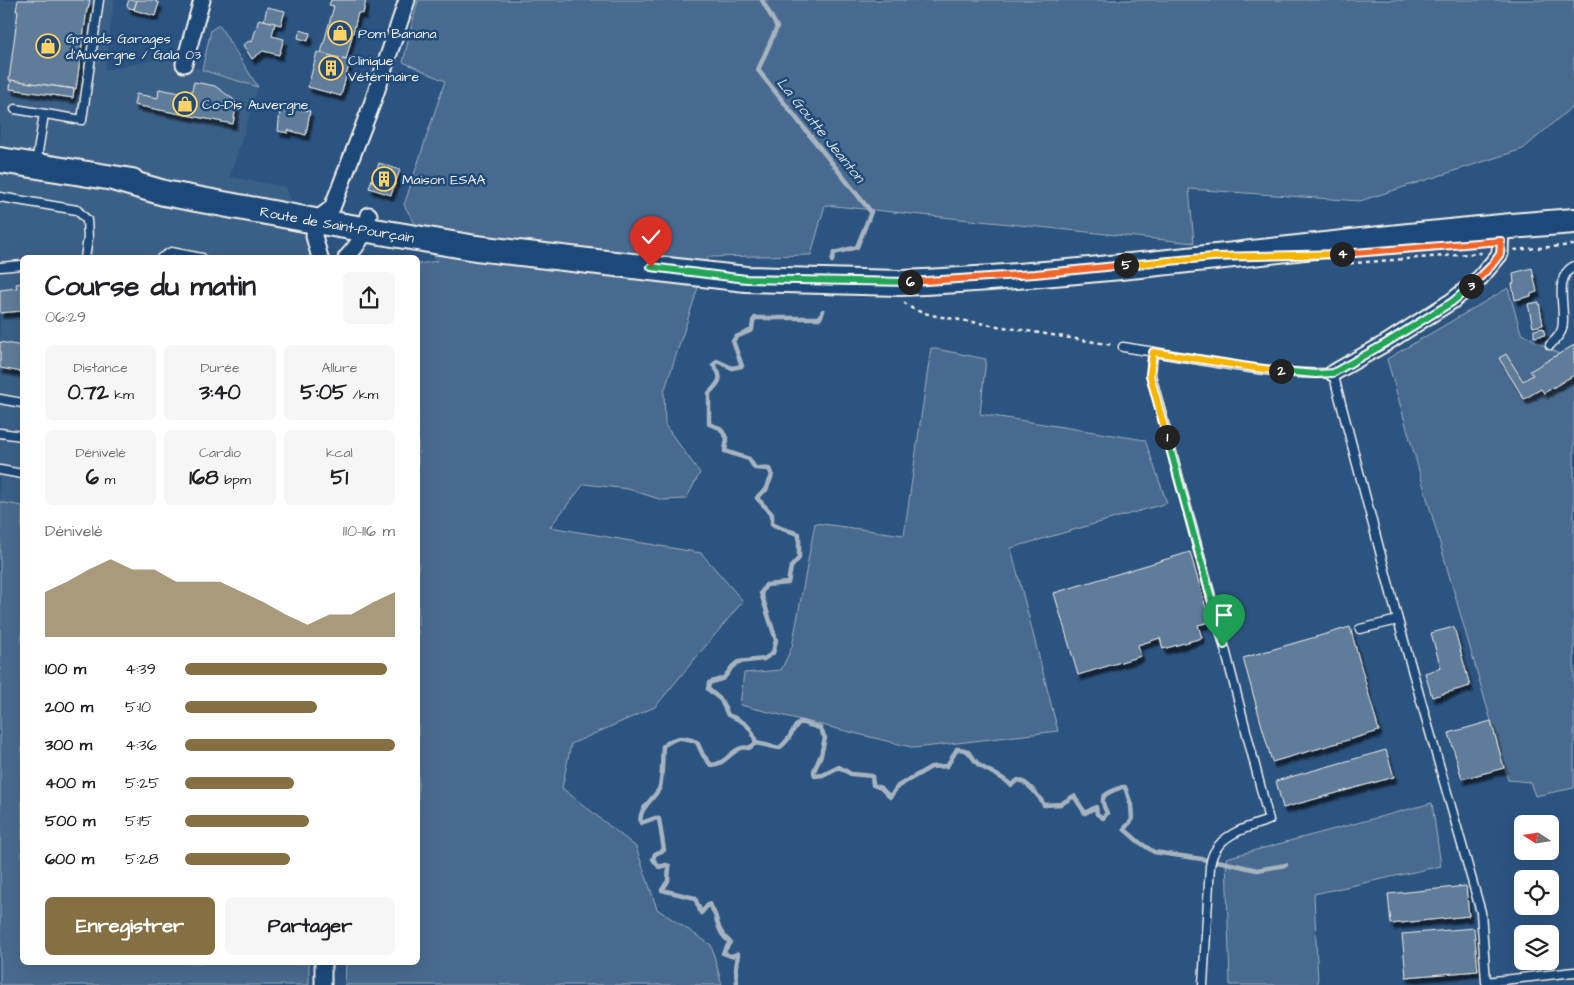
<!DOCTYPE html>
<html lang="fr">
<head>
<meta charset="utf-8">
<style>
  body { margin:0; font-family:"Architects Daughter",sans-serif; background:#f6f6f6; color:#202124; height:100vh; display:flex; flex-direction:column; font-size:19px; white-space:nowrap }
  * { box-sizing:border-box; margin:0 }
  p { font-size:16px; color:#757577 }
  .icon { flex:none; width:28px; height:28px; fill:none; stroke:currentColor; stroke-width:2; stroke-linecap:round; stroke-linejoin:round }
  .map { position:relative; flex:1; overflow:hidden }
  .sheet { position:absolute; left:20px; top:255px; width:400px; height:710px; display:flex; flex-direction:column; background:#fff; border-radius:8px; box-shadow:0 5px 20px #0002 }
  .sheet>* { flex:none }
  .needle { width:32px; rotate:282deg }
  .tools { position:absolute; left:1514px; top:815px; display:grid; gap:10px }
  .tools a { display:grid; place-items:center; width:45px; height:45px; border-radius:8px; background:#fff; box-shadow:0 5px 20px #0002; font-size:25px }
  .pin { position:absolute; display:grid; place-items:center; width:42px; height:42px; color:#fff; margin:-51px -21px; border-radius:50% 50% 50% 0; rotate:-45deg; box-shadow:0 0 5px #0007 }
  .pin .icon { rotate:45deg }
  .km { position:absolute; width:25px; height:25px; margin:-12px; border-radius:50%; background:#222; color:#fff; font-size:14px; line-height:25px; text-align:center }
  .round { display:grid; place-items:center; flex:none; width:52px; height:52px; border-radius:8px; background:#f6f6f6 }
  .summary { display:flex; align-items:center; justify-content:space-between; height:85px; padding:0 25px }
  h1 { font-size:28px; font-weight:800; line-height:38px }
  .figures { display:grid; grid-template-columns:repeat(3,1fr); gap:8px; height:85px; padding:5px 25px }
  .figures div { display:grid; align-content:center; border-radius:8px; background:#f6f6f6; text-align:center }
  .figures b { font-size:21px; font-weight:800 }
  .figures small { font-size:14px; font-weight:400 }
  .figures p { font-size:14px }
  .chart { height:140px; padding:10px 25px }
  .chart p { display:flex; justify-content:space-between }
  .chart svg { width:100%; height:90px; margin-top:5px; fill:#847042; opacity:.7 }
  .button { display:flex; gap:10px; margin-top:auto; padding:10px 25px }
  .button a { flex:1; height:58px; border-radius:8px; background:#847042; color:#fff; font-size:20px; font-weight:800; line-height:58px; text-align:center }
  .button a+a { background:#f6f6f6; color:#202124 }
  ul { padding:0 25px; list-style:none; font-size:16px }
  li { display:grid; grid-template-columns:80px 60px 1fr; align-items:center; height:38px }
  li i { height:12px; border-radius:6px; background:#847042 }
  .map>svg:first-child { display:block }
  .built { fill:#3b6088 }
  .green { fill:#496b90; stroke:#9eaebc }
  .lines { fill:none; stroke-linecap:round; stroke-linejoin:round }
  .stream { stroke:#a7b4c0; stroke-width:4.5 }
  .building { fill:#5e7b9a; stroke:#f4f1e8; filter:url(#shadow) }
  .service-casing { stroke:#f4f1e8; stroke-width:11 }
  .minor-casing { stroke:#f4f1e8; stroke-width:19 }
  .primary-casing { stroke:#f4f1e8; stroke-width:28 }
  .path { stroke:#f4f1e8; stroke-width:2.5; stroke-dasharray:4 4; stroke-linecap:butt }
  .service { stroke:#1f4a7a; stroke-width:8 }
  .minor { stroke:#1f4a7a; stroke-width:15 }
  .primary { stroke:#1f4a7a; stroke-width:24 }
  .split-1-casing { stroke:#fff; stroke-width:10 }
  .split-2-casing { stroke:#fff; stroke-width:10 }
  .split-3-casing { stroke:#fff; stroke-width:10 }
  .split-4-casing { stroke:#fff; stroke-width:10 }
  .split-5-casing { stroke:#fff; stroke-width:10 }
  .split-6-casing { stroke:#fff; stroke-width:10 }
  .split-7-casing { stroke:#fff; stroke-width:10 }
  .split-1 { stroke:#22a559; stroke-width:6 }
  .split-2 { stroke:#f5b400; stroke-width:6 }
  .split-3 { stroke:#22a559; stroke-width:6 }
  .split-4 { stroke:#f0652b; stroke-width:6 }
  .split-5 { stroke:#f5b400; stroke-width:6 }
  .split-6 { stroke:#f0652b; stroke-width:6 }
  .split-7 { stroke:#22a559; stroke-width:6 }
  .labels { text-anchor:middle; stroke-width:5; stroke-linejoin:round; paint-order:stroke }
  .poi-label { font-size:14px; fill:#f4f1e8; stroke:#1f4a7a; text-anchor:start }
  .street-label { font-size:14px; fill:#f4f1e8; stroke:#1f4a7a }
  .water-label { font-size:15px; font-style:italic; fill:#dadddb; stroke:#1f4a7a }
</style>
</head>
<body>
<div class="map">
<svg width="1574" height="985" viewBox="0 0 1574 985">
  <defs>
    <filter id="shadow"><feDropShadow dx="3" dy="5.5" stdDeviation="1" flood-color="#0009"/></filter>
  </defs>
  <rect width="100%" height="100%" fill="#2c5481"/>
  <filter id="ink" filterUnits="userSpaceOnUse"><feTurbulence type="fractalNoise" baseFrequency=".02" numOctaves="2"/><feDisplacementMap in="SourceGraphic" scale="10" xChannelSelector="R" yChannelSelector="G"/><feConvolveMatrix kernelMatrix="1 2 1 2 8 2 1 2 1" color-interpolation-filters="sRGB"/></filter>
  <g filter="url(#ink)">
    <!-- built -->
    <path class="built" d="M0,0H114L105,70L165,58L258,87L230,177L286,187L312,257L22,258V506L0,502Z"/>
    <!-- green -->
    <g class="green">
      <path d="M418,0H1574V105L1523,149L1360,201L1189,189L1194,243L825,205L811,255L708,257L664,392L665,425L700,473L686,499L662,500L628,489L584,484L550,527L701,553L743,601L655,707L571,744L562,788L636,847L657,909L711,945L722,985H345L346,963L418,962V264L437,261L404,205L445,81L403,62Z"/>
      <path d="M219,25L258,87L202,70L211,30Z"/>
      <path d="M1508,288L1521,333L1574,362V788L1535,796L1530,782L1508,780L1387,359Z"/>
      <path d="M931,348L986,359L980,414L1145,440L1167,503L1011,548L1058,731L915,748L740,705L744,673L781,670L792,647L815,523L904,535Z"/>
      <path d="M0,502L22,506V962L309,963V985H0Z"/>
      <path d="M1432,803L1441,866L1314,894L1318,985H1230L1226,858Z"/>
    </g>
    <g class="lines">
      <!-- stream -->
      <g class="stream">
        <path d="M762,0L777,27L758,70L871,212L857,247L834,253L832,261"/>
        <path d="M756,743L779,748C793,738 790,730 800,722L820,728L825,738L821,755L814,771L815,776L823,775L839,767L851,774L872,776L873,785L881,788L890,797L898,786L931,767L947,766L957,749C972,749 970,757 979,765C989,772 1000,775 1011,785L1018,780C1028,782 1040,797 1044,805L1061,804L1074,796L1085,813L1096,807L1097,814L1103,818L1107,813C1097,794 1106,794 1122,787H1125L1131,805L1132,820L1124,829L1139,842L1154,852L1222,862L1257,870L1286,865"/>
        <path d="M756,743C752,726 744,721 728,715L721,700L708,689L709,683L724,678L732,667L738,662L764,659L773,653L776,640L761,593L766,585L788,583L791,567L799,558V534L783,529L772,524V514L757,498L759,495L766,490L772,475L769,469L755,468L749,459L725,451L727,438L720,428L709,424V393C720,382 724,377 713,365L717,361L732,368L742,366L733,341L736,337L752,330L753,321L755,318H820L823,311"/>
        <path d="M737,985L736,969L738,954L731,956L723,953L730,942C714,930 720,917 709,904L701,913L695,898L662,890L668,881L669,866L666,865L659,867L653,859L655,854L664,850L659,819L655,818L641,823C637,810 653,800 659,789C663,781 662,756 663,746C677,736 681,736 697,742L703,755L711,765C728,765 733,744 749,748L756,743"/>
      </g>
    </g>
    <!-- building -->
    <g class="building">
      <path d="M18,0H90L88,9H87L76,89L9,80L18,11H16Z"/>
      <path d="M129,0H137L134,9L129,8L127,5Z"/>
      <path d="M137,0H157L156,2L159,3L155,16L134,10Z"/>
      <path d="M331,0H366L363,14L358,13L346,60L321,53L334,6L329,5Z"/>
      <path d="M267,7L285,11L281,25L264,21Z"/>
      <path d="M259,19L275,23L272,36L284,39L279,55L263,51L252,59L243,45L249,41L252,42Z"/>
      <path d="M300,30L310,33L308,41L298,38Z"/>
      <path d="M317,52L350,61L341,96L308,87Z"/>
      <path d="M11,80L74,89L73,98L10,89Z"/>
      <path d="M194,82L215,86L237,102L233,124L134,105L136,94L158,98L159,89L191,95Z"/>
      <path d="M289,108L310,111L306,135L288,130V133L278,131L280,111L288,112Z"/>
      <path d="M379,163L400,170L391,195L369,188L375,170H377Z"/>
      <path d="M1532,268L1537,292L1531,294V296L1515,300L1512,284L1514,283L1513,273Z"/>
      <path d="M22,283V311L0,313V290L17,288L16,284Z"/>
      <path d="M1539,302L1543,325L1533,327L1528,304Z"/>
      <path d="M1543,328L1545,335L1534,337V330Z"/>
      <path d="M0,342L22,346V372L0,368Z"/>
      <path d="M1574,345V375L1544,393L1541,389L1524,399L1499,358L1506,354L1523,381L1533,375L1530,371Z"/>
      <path d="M1190,552L1210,622L1198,625L1202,638L1163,649L1160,638L1138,645L1141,656L1078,675L1054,593Z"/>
      <path d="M1350,627L1379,731L1272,762L1243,658Z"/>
      <path d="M1454,627L1470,686L1432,697L1425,673L1441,668L1431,633Z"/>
      <path d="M1491,721L1504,768L1462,779L1449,733Z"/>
      <path d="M1386,750L1394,777L1283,808L1276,781Z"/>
      <path d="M1466,886L1469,916L1391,924L1388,894Z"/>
      <path d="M1474,928L1478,971L1406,977L1402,934Z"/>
    </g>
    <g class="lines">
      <!-- service casing -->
      <g class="service-casing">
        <g id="service">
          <path d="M15,109L82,120L99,0"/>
          <path d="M36,164L44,114"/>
          <path d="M0,197L77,210L87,220L88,238L85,258"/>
          <path d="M161,258L171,252L202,258"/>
          <path d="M0,267L22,265"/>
          <path d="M1550,345C1555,340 1560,336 1562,329C1567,309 1552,278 1574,266"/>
          <path d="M1123,347C1191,357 1264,376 1333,373L1398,620L1481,912L1486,982L1574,972"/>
          <path d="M1153,352L1151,375L1224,645L1269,820C1250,827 1225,832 1215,851C1212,855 1211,861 1210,866L1203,985"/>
          <path d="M0,399L22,403"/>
          <path d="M0,433L22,436"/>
          <path d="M0,470L22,474"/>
          <path d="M1360,629L1398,620"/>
        </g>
      </g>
      <!-- minor casing -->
      <g class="minor-casing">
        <g id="minor">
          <path d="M184,64L202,0"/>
          <path d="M320,258L314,236L315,221L332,208L372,104L407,0"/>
          <path d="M346,258C360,243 364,235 369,215"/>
          <path d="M1333,373L1386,343L1452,301L1480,278L1500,254L1501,226"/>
          <path d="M323,985V962"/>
        </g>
      </g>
      <!-- primary casing -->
      <g class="primary-casing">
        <g id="primary">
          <path d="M0,160L132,181"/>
          <path id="s1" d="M116,179L164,193L315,221L476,248L746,279L900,283C1125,274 1349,237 1574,221"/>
        </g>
      </g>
      <!-- path -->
      <g class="path">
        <path d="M1514,250L1574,245"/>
        <path d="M1342,264L1482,253"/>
        <path d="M904,302C912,311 925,313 936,316L1113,345"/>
      </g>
      <!-- service -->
      <use href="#service" class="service"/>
      <!-- minor -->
      <use href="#minor" class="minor"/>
      <!-- primary -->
      <use href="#primary" class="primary"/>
    </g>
  </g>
  <g class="lines" filter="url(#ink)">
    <!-- split-1 casing -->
    <g class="split-1-casing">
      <path id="split-1" d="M1167,437L1224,645"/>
    </g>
    <!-- split-2 casing -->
    <g class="split-2-casing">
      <path id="split-2" d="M1167,437L1150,375L1153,352L1255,368L1281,371"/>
    </g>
    <!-- split-3 casing -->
    <g class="split-3-casing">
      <path id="split-3" d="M1281,371L1316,374L1333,373L1386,343L1452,302L1471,286"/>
    </g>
    <!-- split-4 casing -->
    <g class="split-4-casing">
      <path id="split-4" d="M1342,254L1501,241L1500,254L1491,266L1471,286"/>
    </g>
    <!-- split-5 casing -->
    <g class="split-5-casing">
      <path id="split-5" d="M1126,265L1213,257L1342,254"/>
    </g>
    <!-- split-6 casing -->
    <g class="split-6-casing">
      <path id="split-6" d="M910,282L1035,274L1126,265"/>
    </g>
    <!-- split-7 casing -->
    <g class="split-7-casing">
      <path id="split-7" d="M651,267L746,279L910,282"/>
    </g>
    <!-- split-1 -->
    <use href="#split-1" class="split-1"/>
    <!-- split-2 -->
    <use href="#split-2" class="split-2"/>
    <!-- split-3 -->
    <use href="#split-3" class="split-3"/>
    <!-- split-4 -->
    <use href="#split-4" class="split-4"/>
    <!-- split-5 -->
    <use href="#split-5" class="split-5"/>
    <!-- split-6 -->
    <use href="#split-6" class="split-6"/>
    <!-- split-7 -->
    <use href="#split-7" class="split-7"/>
  </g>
  <!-- icons -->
  <defs>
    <g id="shop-ring" transform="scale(1.25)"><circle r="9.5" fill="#1f4a7a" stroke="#ffd166" stroke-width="1.5"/><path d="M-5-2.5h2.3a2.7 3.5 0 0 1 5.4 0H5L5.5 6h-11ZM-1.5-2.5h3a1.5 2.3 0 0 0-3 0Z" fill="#ffd166"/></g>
    <g id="building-ring" transform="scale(1.25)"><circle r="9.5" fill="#1f4a7a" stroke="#ffd166" stroke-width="1.5"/><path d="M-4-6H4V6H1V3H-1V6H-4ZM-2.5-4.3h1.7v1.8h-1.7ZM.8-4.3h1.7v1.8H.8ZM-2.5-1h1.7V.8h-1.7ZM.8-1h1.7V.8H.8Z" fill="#ffd166"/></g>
  </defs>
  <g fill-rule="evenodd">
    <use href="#shop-ring" x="340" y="33"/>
    <use href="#shop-ring" x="48" y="46"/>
    <use href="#building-ring" x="331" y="68"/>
    <use href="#shop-ring" x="185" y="104"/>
    <use href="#building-ring" x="384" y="179"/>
  </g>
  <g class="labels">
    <!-- poi labels -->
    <g class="poi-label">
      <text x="358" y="38">Pom Banana</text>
      <text x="66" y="43">Grands Garages<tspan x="66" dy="16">d'Auvergne / Gala 03</tspan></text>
      <text x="348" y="65">Clinique<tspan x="348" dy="16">Vétérinaire</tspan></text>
      <text x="202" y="109">Co-Dis Auvergne</text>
      <text x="402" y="184">Maison ESAA</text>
    </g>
    <!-- street labels -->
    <g class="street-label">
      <text dy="5" stroke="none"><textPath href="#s1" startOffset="226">Route de Saint-Pourçain</textPath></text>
    </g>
    <!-- water labels -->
    <g class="water-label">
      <text transform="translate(821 130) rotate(51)" y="5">La Goutte Jeanton</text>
    </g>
  </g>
</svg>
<div class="tools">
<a><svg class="needle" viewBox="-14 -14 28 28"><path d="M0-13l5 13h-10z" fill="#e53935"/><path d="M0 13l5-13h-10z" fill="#757577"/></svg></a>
<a><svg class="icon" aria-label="locate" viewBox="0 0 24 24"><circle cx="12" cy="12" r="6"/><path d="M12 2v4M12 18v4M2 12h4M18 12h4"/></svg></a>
<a><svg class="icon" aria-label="layers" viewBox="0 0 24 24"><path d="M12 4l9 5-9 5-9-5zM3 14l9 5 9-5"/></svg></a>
</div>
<div class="pin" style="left:1224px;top:645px;background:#1e9e55"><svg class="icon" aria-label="arrive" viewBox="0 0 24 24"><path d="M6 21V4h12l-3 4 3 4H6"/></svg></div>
<div class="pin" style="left:651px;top:267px;background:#d93025"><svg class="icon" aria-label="check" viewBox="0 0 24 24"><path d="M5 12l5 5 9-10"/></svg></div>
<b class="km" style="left:1167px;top:437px">1</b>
<b class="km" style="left:1281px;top:371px">2</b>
<b class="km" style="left:1471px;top:286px">3</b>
<b class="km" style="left:1342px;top:254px">4</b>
<b class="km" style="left:1126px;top:265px">5</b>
<b class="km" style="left:910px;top:282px">6</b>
<section class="sheet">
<div class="summary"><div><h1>Course du matin</h1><p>06:29</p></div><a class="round"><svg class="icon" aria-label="share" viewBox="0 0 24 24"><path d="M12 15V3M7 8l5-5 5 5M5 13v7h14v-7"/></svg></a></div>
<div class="figures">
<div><p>Distance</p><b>0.72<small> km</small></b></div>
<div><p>Durée</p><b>3:40</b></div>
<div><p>Allure</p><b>5:05<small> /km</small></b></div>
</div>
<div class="figures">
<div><p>Dénivelé</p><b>6<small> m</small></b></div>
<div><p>Cardio</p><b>168<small> bpm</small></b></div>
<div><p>kcal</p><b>51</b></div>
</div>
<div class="chart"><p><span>Dénivelé</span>110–116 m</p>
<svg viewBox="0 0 160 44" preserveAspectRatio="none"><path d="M0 44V22L10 17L20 11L30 6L40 11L50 11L60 17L70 17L80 17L90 22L100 27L110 33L120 38L130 33L140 33L150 27L160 22V44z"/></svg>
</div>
<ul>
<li><b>100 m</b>4:39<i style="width:96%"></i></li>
<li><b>200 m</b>5:10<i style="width:63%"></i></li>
<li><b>300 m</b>4:36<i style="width:100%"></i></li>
<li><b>400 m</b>5:25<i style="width:52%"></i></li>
<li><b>500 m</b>5:15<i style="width:59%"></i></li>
<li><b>600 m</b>5:28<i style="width:50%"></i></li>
</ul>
<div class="button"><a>Enregistrer</a><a>Partager</a></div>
</section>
</div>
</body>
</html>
